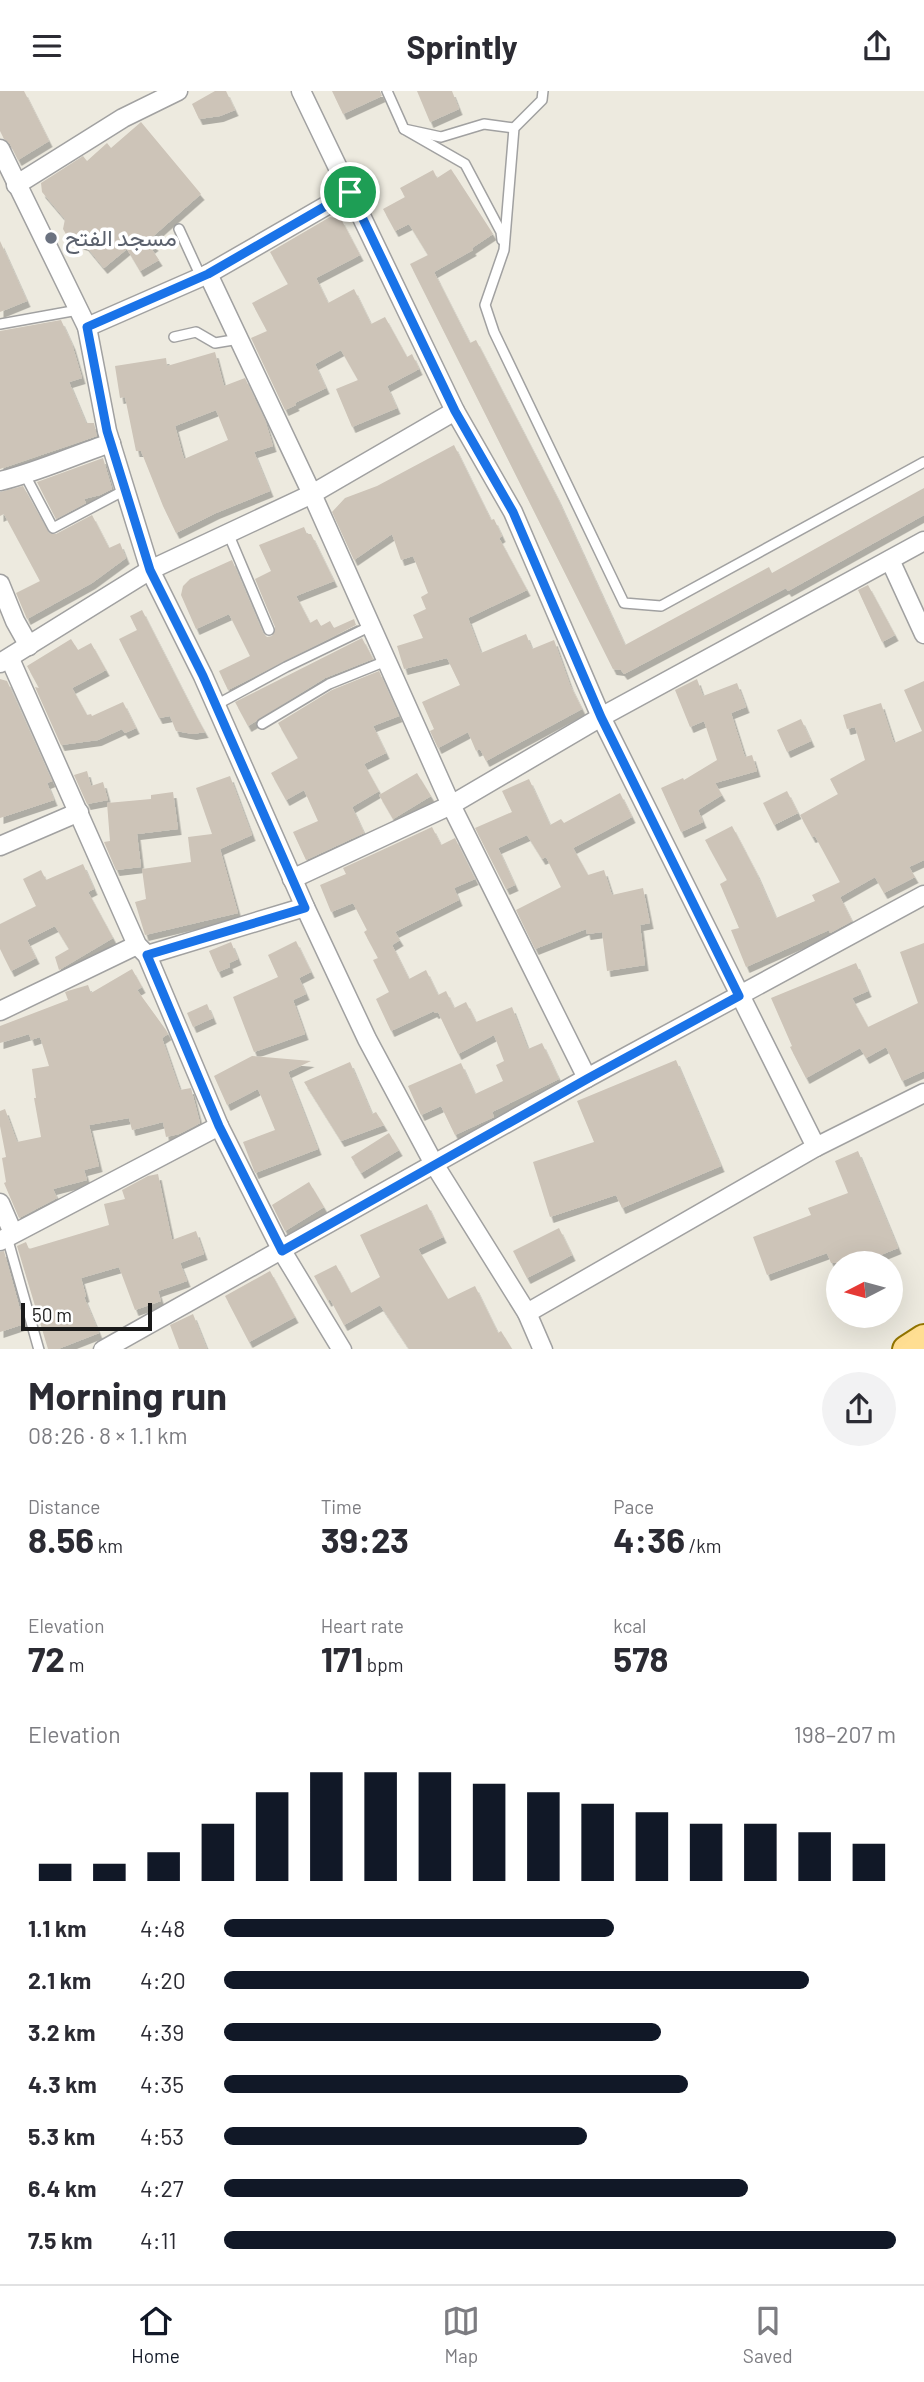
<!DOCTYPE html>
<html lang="en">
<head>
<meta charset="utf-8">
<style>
  body { margin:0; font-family:Barlow,Vazirmatn,sans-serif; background:#f2f2f3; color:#2b2b33; height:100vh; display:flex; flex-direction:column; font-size:26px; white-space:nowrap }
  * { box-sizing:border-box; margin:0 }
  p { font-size:23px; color:#7c7c81 }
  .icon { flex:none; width:38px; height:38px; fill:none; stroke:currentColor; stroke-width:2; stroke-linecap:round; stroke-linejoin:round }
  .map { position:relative; height:1258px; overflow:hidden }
  .sheet { display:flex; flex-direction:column; background:#fff; flex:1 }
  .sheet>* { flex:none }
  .needle { width:46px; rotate:264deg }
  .fabs { position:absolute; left:826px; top:1160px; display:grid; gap:14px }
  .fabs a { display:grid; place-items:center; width:77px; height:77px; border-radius:50%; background:#fff; box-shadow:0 7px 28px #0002; font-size:35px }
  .scale { position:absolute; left:21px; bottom:18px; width:131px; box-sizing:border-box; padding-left:7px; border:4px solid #1a1a1a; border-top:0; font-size:19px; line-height:24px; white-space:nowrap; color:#1a1a1a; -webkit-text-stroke:5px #fff; paint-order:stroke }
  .pin { position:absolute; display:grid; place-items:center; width:60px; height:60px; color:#fff; margin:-30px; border:4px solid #fff; border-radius:50%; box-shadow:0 2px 7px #0007 }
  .round { display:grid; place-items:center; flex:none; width:74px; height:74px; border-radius:37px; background:#f2f2f3 }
  .overview { display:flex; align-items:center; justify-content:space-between; height:119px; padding:0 28px }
  h1 { font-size:38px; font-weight:700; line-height:52px }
  .metrics { display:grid; grid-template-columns:repeat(3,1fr); gap:10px; height:119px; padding:7px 28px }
  .metrics div { display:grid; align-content:center }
  .metrics b { font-size:35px; font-weight:700 }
  .metrics small { font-size:19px; font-weight:400 }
  .metrics p { font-size:19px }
  .chart { height:196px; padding:14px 28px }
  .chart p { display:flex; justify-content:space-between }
  .chart svg { width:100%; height:126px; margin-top:7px; stroke:#111827; stroke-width:6 }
  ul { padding:0 28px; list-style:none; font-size:23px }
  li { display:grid; grid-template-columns:112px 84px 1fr; align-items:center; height:52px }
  li i { height:18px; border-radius:9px; background:#111827 }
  header { display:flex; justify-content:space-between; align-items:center; height:91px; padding:0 28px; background:#fff; font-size:32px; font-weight:700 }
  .tabs { display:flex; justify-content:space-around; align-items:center; height:98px; border-top:2px solid #e1e1e2; background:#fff; font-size:19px; color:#7c7c81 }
  .tabs a { display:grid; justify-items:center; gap:4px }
  .tabs .active { color:#111827 }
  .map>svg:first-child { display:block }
  .building { fill:#cdc4b8; fill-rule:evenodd; filter:url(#shadow) }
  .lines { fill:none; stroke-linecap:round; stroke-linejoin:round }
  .service-casing { stroke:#a1a1a1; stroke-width:12 }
  .minor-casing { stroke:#a1a1a1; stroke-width:21 }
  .primary-casing { stroke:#917400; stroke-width:32 }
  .service { stroke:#fff; stroke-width:9 }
  .minor { stroke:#fff; stroke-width:18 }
  .primary { stroke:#ffde92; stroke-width:28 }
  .route-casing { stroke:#fff; stroke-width:14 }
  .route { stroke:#1a73e8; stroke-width:9 }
  .worship-dot { fill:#6b7280; stroke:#fff; stroke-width:2.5 }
  .labels { text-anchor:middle; stroke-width:7; stroke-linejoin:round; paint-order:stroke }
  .worship-label { font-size:23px; fill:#5b616d; stroke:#fff; text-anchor:start }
</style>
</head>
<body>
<header><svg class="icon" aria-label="menu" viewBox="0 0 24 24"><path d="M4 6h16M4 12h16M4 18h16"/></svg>Sprintly<svg class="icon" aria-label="share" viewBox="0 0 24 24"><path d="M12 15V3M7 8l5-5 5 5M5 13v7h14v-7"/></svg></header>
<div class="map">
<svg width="924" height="1259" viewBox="0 0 924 1259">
  <defs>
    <filter id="shadow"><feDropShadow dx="3.5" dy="6" stdDeviation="0" flood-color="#0004"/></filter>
  </defs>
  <rect width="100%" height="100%" fill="#edeadf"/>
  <!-- building -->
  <g class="building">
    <path d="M0,0H24L49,50L18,69L10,53L4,48L0,40Z"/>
    <path d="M215,0H226L235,19L220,25L199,28L192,13Z"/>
    <path d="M332,0H380L382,5L343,23Z"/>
    <path d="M417,0H452L459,18L430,31Z"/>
    <path d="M141,31L201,103L150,148L155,154L151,157L159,169L140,180L127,158L104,177L85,154L70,150L63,138L65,128L42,101L41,92L83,65L87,70L107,52L111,57Z"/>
    <path d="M451,78L493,143L472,157L473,159L434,181L470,252L476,249L556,404L625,554L769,476L772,482L924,397V424L788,500L786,497L624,583L621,579L613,578L410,173L428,164L409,133L395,140L383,118L405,106L400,97L433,79L437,87Z"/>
    <path d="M330,126L341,128L360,164L316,187L328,212L354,198L371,233L385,226L407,266L412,263L419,278L387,295L397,317L352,336L336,298L358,289L341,259L315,273L326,297L295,312L296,314L285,319L251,247L267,240L252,212L288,193L270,161Z"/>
    <path d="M0,150L27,210L0,221Z"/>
    <path d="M61,229L72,253L82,287L69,291L86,332H94L97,345L0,378V240Z"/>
    <path d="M215,261L224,295L245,287L265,329L273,355L254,361L270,400L216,422L176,442L163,415L141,360H136L125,306L120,307L115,275L166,267L167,275ZM216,319L228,349L184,368L175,335Z"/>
    <path d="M454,354L491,429L494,428L502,445L499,447L527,499L468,527L481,562L526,543L532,558L554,549L570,594L582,618L486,670L480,658L476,660L468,641L438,657L430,640L434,638L422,611L460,594L447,567L404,578L397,555L423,547L413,524L426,518L421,506L428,502L413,465L401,469L392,443L354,469L332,421L345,407L377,395Z"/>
    <path d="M103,367L112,398L100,404L84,408L86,412L56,428L37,391Z"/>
    <path d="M23,395L49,442L56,443L92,424L109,457L120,452L126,467L92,492L27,528L16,502L40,490L4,423L0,425V401Z"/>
    <path d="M304,436L307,443H311L334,490L296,505L310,532L317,528L321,535L330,530L334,537L354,528L356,534L228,599L219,580L250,565L229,523L196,538L181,504L183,495L190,488L232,469L263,542L267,546L272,545L275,536L255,488L271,480L259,454Z"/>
    <path d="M868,494L895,544L882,551L858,499Z"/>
    <path d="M142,519L194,621L205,641L193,643L176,640L170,625L159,627L119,548L137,539L130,525Z"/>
    <path d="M362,547L373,568L325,587L248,635L235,611Z"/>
    <path d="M71,548L78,559L91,552L106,579L72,597L87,624L91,623L92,625L123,611L136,637L125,642L122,638L98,649L61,654L35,596L39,597L27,575Z"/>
    <path d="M379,580L399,625L373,635L386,662L364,673L379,700L352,716L364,742L306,769L293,741L318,730L304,699L286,709L271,682L298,667L278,632L332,599Z"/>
    <path d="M0,588L7,590L52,690L47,692L54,709L0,727Z"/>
    <path d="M697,588L703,605L737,592L746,616L731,622L745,666L752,664L757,680L715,692L722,704L698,719L703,731L681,741L661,697L683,687L684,689L717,669L704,630L690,636L675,599Z"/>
    <path d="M924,590V769L909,776L915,786L884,802L875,786L840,806L852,830L830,842L829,839L746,876L731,839L739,837L720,793L727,789L705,749L732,735L756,781L776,827L815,810L812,804L840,791L815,745L812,746L800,724L838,703L830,688L865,669L855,636L847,638L843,624L881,612L894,652L922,640L904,599Z"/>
    <path d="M801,628L811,650L787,661L777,639Z"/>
    <path d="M87,680L91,695L103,691L108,709L87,713L74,684Z"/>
    <path d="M417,682L431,705L393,728L379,704Z"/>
    <path d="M230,685L252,744L220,758L238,822L145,844L135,811L146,808L142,778L191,771L188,746L212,743L196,697Z"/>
    <path d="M529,688L550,734L561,728L564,732L620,702L632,726L573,757L588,784L604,779L612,804L643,797L650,832L640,834L645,874L607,880L602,841L587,843L586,838L535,858L516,819L561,796L546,766L542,768L527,744L498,757L515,794L506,798L475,737L512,721L502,700Z"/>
    <path d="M787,700L798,722L774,734L763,712Z"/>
    <path d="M173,701L178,738L137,743L141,776L116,779L104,751L110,750L107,712L151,708V704Z"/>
    <path d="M432,736L441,754L455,747L475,788L454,797L459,809L395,841L400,849L392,854L409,888L426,879L438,904L446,900L454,917L466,911L476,931L512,916L528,958L542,952L559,988L492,1021L494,1026L455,1044L441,1015L421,1024L408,995L461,972L475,1003L503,990L496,974L504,970L494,944L458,963L438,921L435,922L434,920L391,940L376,908L389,901L373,869L378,867L364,841L367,839L353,812L331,821L320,794L346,783L343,777Z"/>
    <path d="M83,773L94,798L88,801L113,847L59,879L55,866L69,858L55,835L27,849L36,867L11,880L0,858V833L36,815L23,788L41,779L46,789Z"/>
    <path d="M296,850L311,881L299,887L306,903L293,909L305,943L254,961L233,906L278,886L268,864Z"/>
    <path d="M231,851L238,868L229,872L230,876L218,881L209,860Z"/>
    <path d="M924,852V980L902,990L886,956L866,967L860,957L806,987L790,956L792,955L771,907L856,872L868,900L852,907L868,936L918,912L900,861Z"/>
    <path d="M132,878L142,896L137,899L166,939L168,943L162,947L180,999L191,997L200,1032L179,1043L166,1046L163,1031L132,1039L129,1027L89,1034L99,1075L84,1079L87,1089L53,1098L57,1107L19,1127L4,1092L6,1091L2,1067L6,1066L0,1035V1020L5,1018L17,1051L41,1046L34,1007H36L32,978L49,975L40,946L31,949L29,943L0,952V935L68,909L65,901L71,899L88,894L91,902Z"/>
    <path d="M207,913L213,927L193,936L187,922Z"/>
    <path d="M252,965L311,970L288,981L318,1058L255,1082L243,1051L275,1039L258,998L227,1014L214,985Z"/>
    <path d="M676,969L721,1075L622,1117L616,1104L550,1126L533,1071L594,1051L577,1010Z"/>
    <path d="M350,971L372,1023L376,1021L384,1034L341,1050L304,991Z"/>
    <path d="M389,1042L399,1059L361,1082L351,1066Z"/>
    <path d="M858,1060L898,1157L861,1172H831L827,1162L767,1184L753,1146L811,1124L808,1117L848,1102L835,1070Z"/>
    <path d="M158,1083L172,1149L196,1140L204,1163L180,1172L187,1190L158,1200L161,1210L135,1219L119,1176L81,1187L86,1205L84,1206L99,1242L58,1258H48L17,1155L26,1151L29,1158L109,1134L104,1113L125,1108L122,1099L148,1085Z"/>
    <path d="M309,1091L324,1116L285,1140L272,1114Z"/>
    <path d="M427,1113L443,1146L418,1158L448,1208L475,1195L498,1242L501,1240L512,1258H409L380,1214L344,1234L330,1208L328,1210L314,1185L336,1174L351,1202L380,1186L360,1144Z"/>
    <path d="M559,1137L572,1164L527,1187L513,1160Z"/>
    <path d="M4,1160L24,1233L0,1241V1161Z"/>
    <path d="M270,1180L295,1226L249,1251L225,1205Z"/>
    <path d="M193,1223L207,1258H179L170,1234Z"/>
  </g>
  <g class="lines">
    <!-- service casing -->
    <g class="service-casing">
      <g id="service">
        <path d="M387,0L404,38L441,46L484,33L514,37"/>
        <path d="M543,0L542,9L514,37L504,159L485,214L494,241L624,512L661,515L924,371"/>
        <path d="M404,38L465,73L501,141L502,149"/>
        <path d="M179,138L201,186"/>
        <path d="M0,233L78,219"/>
        <path d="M174,246L196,241L215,252L239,248"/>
        <path d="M25,384L53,437L125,399"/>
        <path d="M228,442L269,539"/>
        <path d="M216,614L286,576L371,535"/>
        <path d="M262,633L329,593L386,570"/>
        <path d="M7,1146L39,1259"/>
      </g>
    </g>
    <!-- minor casing -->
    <g class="minor-casing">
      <g id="minor">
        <path d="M301,0L455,320L513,421L601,626L816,1056"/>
        <path d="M0,58L87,236L107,340L150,479L203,585L305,816L367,948L434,1073L527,1222L543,1259"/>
        <path d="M16,94L123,27L178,0"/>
        <path d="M208,183L312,403L451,714L587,987"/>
        <path d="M87,236L208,183L350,101"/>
        <path d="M0,390C38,381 74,364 111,352"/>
        <path d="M890,469L924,543"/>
        <path d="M0,493L15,530L29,555"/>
        <path d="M10,568L137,854L147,864L219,1035L282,1160L342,1259"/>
        <path d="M0,572L150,479L312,403L455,320"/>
        <path d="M0,755L79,721"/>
        <path d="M292,788L451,714L601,626L924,450"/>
        <path d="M147,864L305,816"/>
        <path d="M0,920L137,854"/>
        <path d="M0,1112L13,1142"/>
        <path d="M0,1150L219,1035"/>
        <path d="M527,1222L816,1056L924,1002"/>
        <path d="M103,1259L587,987L924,804"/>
      </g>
    </g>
    <!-- primary casing -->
    <g class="primary-casing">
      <path id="primary" d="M907,1259L924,1248"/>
    </g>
    <!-- service -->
    <use href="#service" class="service"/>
    <!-- minor -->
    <use href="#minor" class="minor"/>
    <!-- primary -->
    <use href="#primary" class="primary"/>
  </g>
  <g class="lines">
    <!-- route casing -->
    <g class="route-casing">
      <path id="route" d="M350,101L455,320L513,421L601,626L739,905L587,988L282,1160L219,1035L147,864L305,817L203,585L150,479L107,340L87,236L208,183Z"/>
    </g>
    <!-- route -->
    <use href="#route" class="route"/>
  </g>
  <!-- markers -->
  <circle class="worship-dot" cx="51" cy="147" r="7"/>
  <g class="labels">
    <!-- worship labels -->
    <g class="worship-label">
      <text x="65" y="155">مسجد الفتح</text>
    </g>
  </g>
</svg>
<div class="fabs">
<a><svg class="needle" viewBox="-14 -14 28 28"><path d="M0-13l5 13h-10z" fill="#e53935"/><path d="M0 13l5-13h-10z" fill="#7c7c81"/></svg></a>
</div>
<div class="scale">50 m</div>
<div class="pin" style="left:350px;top:101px;background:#1e9e55"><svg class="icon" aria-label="arrive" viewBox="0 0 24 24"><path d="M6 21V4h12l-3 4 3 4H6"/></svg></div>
</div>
<section class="sheet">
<div class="overview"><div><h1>Morning run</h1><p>08:26 · 8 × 1.1 km</p></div><a class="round"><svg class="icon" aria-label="share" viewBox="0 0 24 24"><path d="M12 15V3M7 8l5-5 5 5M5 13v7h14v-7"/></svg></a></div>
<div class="metrics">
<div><p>Distance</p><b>8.56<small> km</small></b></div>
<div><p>Time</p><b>39:23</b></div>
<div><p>Pace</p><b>4:36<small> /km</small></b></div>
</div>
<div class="metrics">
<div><p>Elevation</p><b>72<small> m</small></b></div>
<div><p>Heart rate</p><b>171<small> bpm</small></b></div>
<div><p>kcal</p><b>578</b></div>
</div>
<div class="chart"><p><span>Elevation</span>198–207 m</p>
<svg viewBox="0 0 160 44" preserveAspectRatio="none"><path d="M5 44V38M15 44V38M25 44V34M35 44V24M45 44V13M55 44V6M65 44V6M75 44V6M85 44V10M95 44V13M105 44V17M115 44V20M125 44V24M135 44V24M145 44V27M155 44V31"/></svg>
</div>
<ul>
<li><b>1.1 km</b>4:48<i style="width:58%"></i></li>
<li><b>2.1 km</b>4:20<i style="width:87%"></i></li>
<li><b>3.2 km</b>4:39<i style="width:65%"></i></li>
<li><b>4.3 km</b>4:35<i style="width:69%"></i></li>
<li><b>5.3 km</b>4:53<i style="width:54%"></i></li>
<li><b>6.4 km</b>4:27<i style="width:78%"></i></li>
<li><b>7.5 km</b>4:11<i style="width:100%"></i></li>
</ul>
</section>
<nav class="tabs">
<a class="active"><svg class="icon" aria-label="home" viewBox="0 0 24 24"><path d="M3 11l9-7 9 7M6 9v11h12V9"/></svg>Home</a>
<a><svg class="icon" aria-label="map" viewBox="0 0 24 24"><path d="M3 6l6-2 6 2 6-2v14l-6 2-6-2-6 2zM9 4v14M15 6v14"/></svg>Map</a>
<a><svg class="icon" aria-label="saved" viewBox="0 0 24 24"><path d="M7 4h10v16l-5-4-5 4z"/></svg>Saved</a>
</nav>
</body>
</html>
